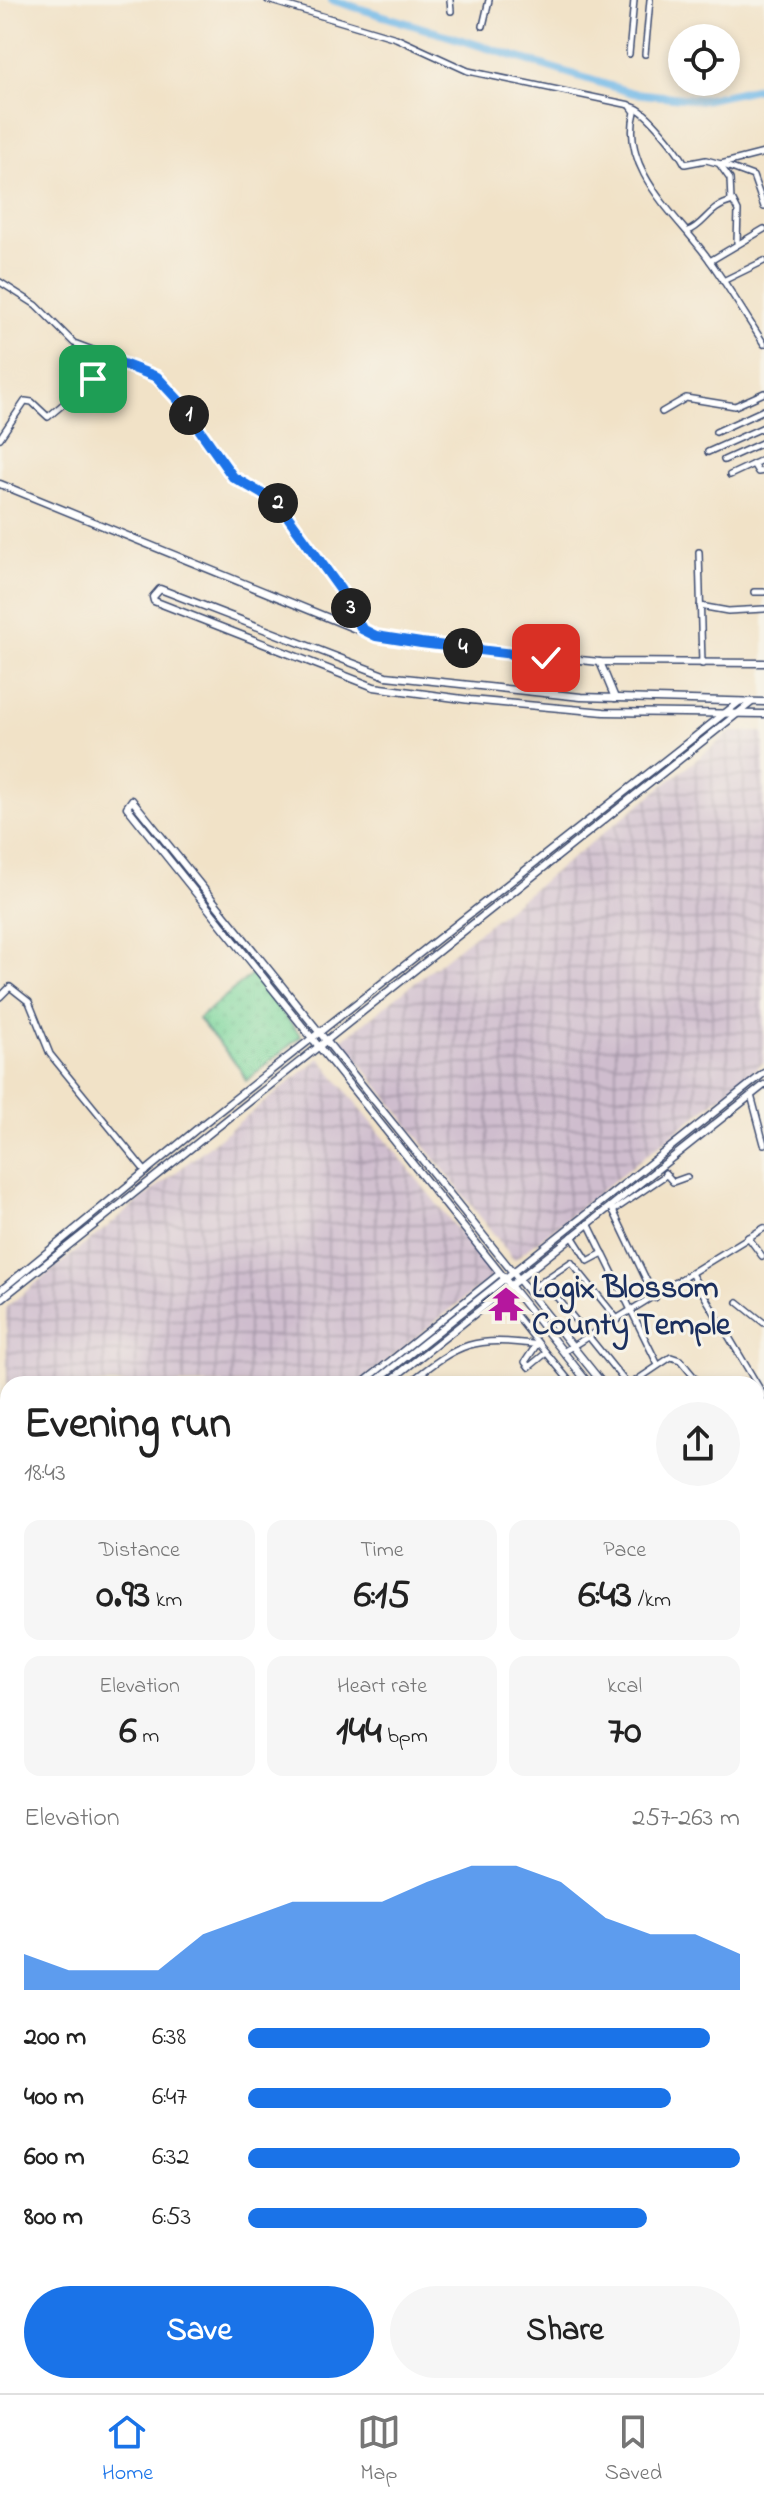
<!DOCTYPE html>
<html lang="en">
<head>
<meta charset="utf-8">
<style>
  body { margin:0; font-family:"Indie Flower",sans-serif; background:#f6f6f6; color:#222; height:100vh; display:flex; flex-direction:column; font-size:30px; white-space:nowrap }
  * { box-sizing:border-box; margin:0 }
  p { font-size:26px; color:#767676 }
  .icon { flex:none; width:44px; height:44px; fill:none; stroke:currentColor; stroke-width:2; stroke-linecap:round; stroke-linejoin:round }
  .map { position:relative; flex:1; overflow:hidden }
  .drawer { position:absolute; left:0px; top:1376px; width:764px; height:1018px; display:flex; flex-direction:column; background:#fff; border-radius:24px 24px 0 0; box-shadow:0 4px 12px #0003 }
  .drawer>* { flex:none }
  .tools { position:absolute; left:668px; top:24px; display:grid; gap:16px }
  .tools a { display:grid; place-items:center; width:72px; height:72px; border-radius:50%; background:#fff; box-shadow:0 4px 12px #0003; font-size:40px }
  .pin { position:absolute; display:grid; place-items:center; width:68px; height:68px; color:#fff; margin:-34px; border-radius:16px; box-shadow:0 4px 12px #0006 }
  .km { position:absolute; width:40px; height:40px; margin:-20px; border-radius:50%; background:#222; color:#fff; font-size:22px; line-height:40px; text-align:center }
  .round { display:grid; place-items:center; flex:none; width:84px; height:84px; border-radius:42px; background:#f6f6f6 }
  .overview { display:flex; align-items:center; justify-content:space-between; height:136px; padding:0 24px }
  h1 { font-size:44px; font-weight:700; line-height:60px }
  .metrics { display:grid; grid-template-columns:repeat(3,1fr); gap:12px; height:136px; padding:8px 24px }
  .metrics div { display:grid; align-content:center; border-radius:16px; background:#f6f6f6; text-align:center }
  .metrics b { font-size:40px; font-weight:700 }
  .metrics small { font-size:22px; font-weight:400 }
  .metrics p { font-size:22px }
  .chart { height:224px; padding:16px 24px }
  .chart p { display:flex; justify-content:space-between }
  .chart svg { width:100%; height:144px; margin-top:8px; fill:#1a73e8; opacity:.7 }
  .primary-button { display:flex; gap:16px; margin-top:auto; padding:16px 24px }
  .primary-button a { flex:1; height:92px; border-radius:48px; background:#1a73e8; color:#fff; font-size:32px; font-weight:700; line-height:92px; text-align:center }
  .primary-button a+a { background:#f6f6f6; color:#222 }
  ul { padding:0 24px; list-style:none; font-size:26px }
  li { display:grid; grid-template-columns:128px 96px 1fr; align-items:center; height:60px }
  li i { height:20px; border-radius:10px; background:#1a73e8 }
  .menu { display:flex; justify-content:space-around; align-items:center; height:112px; border-top:2px solid #e0e0e0; background:#fff; font-size:22px; color:#767676 }
  .menu a { display:grid; justify-items:center; gap:4px }
  .menu .active { color:#1a73e8 }
  .map>svg:first-child { display:block }
  .built { fill:#f3cfde }
  .industrial { fill:url(#industrial-grid) }
  .grass { fill:url(#grass-dots); stroke:#4c837e; stroke-width:2 }
  .lines { fill:none; stroke-linecap:round; stroke-linejoin:round }
  .stream { stroke:#70b8e8; stroke-width:2 }
  .canal { stroke:#70b8e8; stroke-width:4 }
  .river { stroke:#70b8e8; stroke-width:8 }
  .pedestrian-casing { stroke:#3b4a6e; stroke-width:7 }
  .minor-casing { stroke:#3b4a6e; stroke-width:8 }
  .tertiary-casing { stroke:#3b4a6e; stroke-width:9 }
  .trunk-casing { stroke:#3b4a6e; stroke-width:12 }
  .pedestrian { stroke:#fff; stroke-width:4 }
  .minor { stroke:#fff; stroke-width:5 }
  .tertiary { stroke:#fff; stroke-width:6 }
  .trunk { stroke:#fff; stroke-width:9 }
  .rail { stroke:#1b2f5e; stroke-width:2 }
  .route-casing { stroke:#fff; stroke-width:16 }
  .route { stroke:#1a73e8; stroke-width:10 }
  .labels { text-anchor:middle; stroke-width:6; stroke-linejoin:round; paint-order:stroke }
  .poi-label { font-size:32px; font-weight:bold; fill:#1b2f5e; stroke:#f7f3e8; text-anchor:start }
</style>
</head>
<body>
<div class="map">
<svg width="764" height="2393" viewBox="0 0 764 2393">
  <defs>
    <pattern id="industrial-grid" width="8" height="8" patternUnits="userSpaceOnUse" patternTransform="scale(2)"><rect width="8" height="8" fill="#cfbdce"/><path d="M0 4h8M4 0v8" fill="none" stroke="#a79aaa"/></pattern>
    <pattern id="grass-dots" width="8" height="8" patternUnits="userSpaceOnUse" patternTransform="scale(2)"><rect width="8" height="8" fill="#7dd79d"/><path d="M2 2h.1M6 6h.1" fill="none" stroke="#6bb98a" stroke-width="1.8" stroke-linecap="round"/></pattern>
  </defs>
  <rect width="100%" height="100%" fill="#f7f3e8"/>
  <filter id="ink" filterUnits="userSpaceOnUse"><feTurbulence type="fractalNoise" baseFrequency=".0125" numOctaves="2"/><feDisplacementMap in="SourceGraphic" scale="16" xChannelSelector="R" yChannelSelector="G"/><feConvolveMatrix kernelMatrix="1 2 1 2 8 2 1 2 1" color-interpolation-filters="sRGB"/></filter>
  <filter id="wash" filterUnits="userSpaceOnUse"><feTurbulence type="fractalNoise" baseFrequency=".006" numOctaves="4" result="noise"/><feDisplacementMap in="SourceGraphic" scale="32" xChannelSelector="R" yChannelSelector="G"/><feGaussianBlur stdDeviation="1.8" result="paint"/><feColorMatrix in="noise" values="0 0 0 0 0 0 0 0 0 0 0 0 0 0 0 0 0 1.4 0 .05"/><feComposite in="paint" operator="in"/></filter>
  <g filter="url(#wash)">
    <rect width="100%" height="100%" fill="#f1e2c7"/>
    <!-- built -->
    <path class="built" d="M764,2328V2393H708L701,2386H756V2335Z"/>
    <!-- industrial -->
    <g class="industrial">
      <path d="M731,732H764V1062L514,1260L342,1040Z"/>
      <path d="M320,1058L494,1275L357,1384H8V1442L6,1307Z"/>
    </g>
    <!-- grass -->
    <g class="grass">
      <path d="M252,974L301,1036L246,1081L240,1068L198,1019Z"/>
      <path d="M0,1743L8,1761V1978L0,1979Z"/>
      <path d="M8,2035V2344L0,2345V2036Z"/>
    </g>
    <g class="lines">
      <!-- stream -->
      <g class="stream">
        <path d="M756,2295L764,2288"/>
        <path d="M648,2393L656,2386"/>
      </g>
      <!-- canal -->
      <g class="canal">
        <path d="M756,1921L764,1923"/>
        <path d="M0,2005H8"/>
      </g>
      <!-- river -->
      <path class="river" d="M332,0L633,93L703,100L764,87"/>
    </g>
  </g>
  <g filter="url(#ink)">
    <g class="lines">
      <!-- pedestrian casing -->
      <g class="pedestrian-casing">
        <g id="pedestrian">
          <path d="M0,2214L8,2213"/>
          <path d="M0,2298L8,2300"/>
        </g>
      </g>
      <!-- minor casing -->
      <g class="minor-casing">
        <g id="minor">
          <path d="M268,0L396,38L468,71L630,105L635,112C619,171 680,218 710,261C729,288 746,316 764,344"/>
          <path d="M450,0L451,11"/>
          <path d="M483,26L489,0"/>
          <path d="M629,54L634,0"/>
          <path d="M645,54L650,0"/>
          <path d="M633,107C647,110 679,152 685,164L706,160L721,164L764,153"/>
          <path d="M720,165L730,179L731,201"/>
          <path d="M726,166L753,176L764,207"/>
          <path d="M688,231C705,225 708,207 733,201L738,211L737,242"/>
          <path d="M710,261L764,229"/>
          <path d="M723,281L764,261"/>
          <path d="M0,282L36,305L74,343L146,370L162,381L212,443L233,477L278,503L344,595L356,623L366,631"/>
          <path d="M662,412L686,398L735,406L764,393"/>
          <path d="M716,432L764,410"/>
          <path d="M0,438L25,401L32,402L48,417L93,379L110,359"/>
          <path d="M708,452L764,427"/>
          <path d="M724,460L764,442"/>
          <path d="M753,464L758,472L764,471"/>
          <path d="M730,475L764,459"/>
          <path d="M699,552L702,664"/>
          <path d="M754,592H764"/>
          <path d="M700,606L728,611L764,609"/>
          <path d="M0,997L10,987L29,1002L50,1054L146,1172"/>
          <path d="M751,1095L764,1144"/>
          <path d="M665,1173L673,1182L687,1177"/>
          <path d="M611,1206L655,1298"/>
          <path d="M613,1211L666,1175"/>
          <path d="M588,1223L658,1365"/>
          <path d="M572,1236L588,1261L603,1253"/>
          <path d="M748,1237L762,1256"/>
          <path d="M692,1275L764,1396"/>
          <path d="M543,1280L627,1384"/>
          <path d="M528,1291L571,1262L618,1320"/>
          <path d="M738,1302L764,1323"/>
          <path d="M516,1315L539,1344"/>
          <path d="M563,1352L764,1228"/>
          <path d="M529,1367L525,1362L537,1344"/>
          <path d="M529,1367L546,1353"/>
          <path d="M361,1384L500,1273"/>
          <path d="M408,1384C460,1342 473,1336 540,1345L572,1384"/>
          <path d="M631,1384L671,1357L680,1360L700,1384"/>
          <path d="M756,1441L764,1442"/>
          <path d="M756,1554L764,1551"/>
          <path d="M756,1565L764,1561"/>
          <path d="M756,1634L764,1653"/>
          <path d="M764,1656L760,1674L764,1677"/>
          <path d="M757,1684L760,1674"/>
          <path d="M756,1806L764,1804"/>
          <path d="M756,2043L764,2035"/>
        </g>
      </g>
      <!-- tertiary casing -->
      <g class="tertiary-casing">
        <g id="tertiary">
          <path d="M0,484L368,634L458,648L600,662L764,663"/>
          <path d="M600,662L615,698"/>
          <path d="M764,702L581,697L386,676L160,589L153,597L154,601L374,687L470,700L604,712L764,714"/>
          <path d="M0,1291L203,1124L739,702"/>
          <path d="M0,1300L752,702"/>
          <path d="M372,1384L764,1073"/>
          <path d="M386,1384L764,1085"/>
          <path d="M589,1384L127,807L132,800L603,1384"/>
          <path d="M756,1574L764,1586"/>
          <path d="M756,1595L764,1610"/>
          <path d="M0,1678L8,1684"/>
          <path d="M0,1713L8,1706"/>
          <path d="M0,1730L8,1745"/>
          <path d="M756,1973L764,1975"/>
          <path d="M756,2140L764,2133"/>
          <path d="M756,2154L764,2147"/>
          <path d="M756,2208L764,2200"/>
          <path d="M756,2261L764,2253"/>
          <path d="M756,2313L764,2305"/>
          <path d="M756,2324L764,2316"/>
          <path d="M301,2386L304,2393"/>
          <path d="M311,2386L314,2393"/>
          <path d="M482,2393L490,2386"/>
          <path d="M496,2393L503,2386"/>
          <path d="M554,2393L561,2386"/>
          <path d="M612,2393L619,2386"/>
          <path d="M669,2393L677,2386"/>
          <path d="M681,2393L688,2386"/>
        </g>
      </g>
      <!-- trunk casing -->
      <g class="trunk-casing">
        <g id="trunk">
          <path d="M756,2226L764,2218"/>
          <path d="M756,2240L764,2233"/>
          <path d="M574,2393L582,2386"/>
          <path d="M591,2393L599,2386"/>
        </g>
      </g>
      <!-- pedestrian -->
      <use href="#pedestrian" class="pedestrian"/>
      <!-- minor -->
      <use href="#minor" class="minor"/>
      <!-- tertiary -->
      <use href="#tertiary" class="tertiary"/>
      <!-- trunk -->
      <use href="#trunk" class="trunk"/>
      <!-- rail -->
      <g class="rail">
        <path d="M756,1876L764,1877"/>
        <path d="M0,1986L8,1985"/>
      </g>
    </g>
  </g>
  <g class="lines" filter="url(#ink)">
    <!-- route casing -->
    <g class="route-casing">
      <path id="route" d="M93,379L110,359L157,377L180,402L233,477L278,503L340,589L362,629L376,636L421,643L546,658"/>
    </g>
    <!-- route -->
    <use href="#route" class="route"/>
  </g>
  <!-- icons -->
  <defs>
    <g id="temple-bare" transform="scale(2.76)"><path d="M0-6L5-2H3V0L6.5 2.5H4V6H1.5V3h-3V6H-4V2.5H-6.5L-3 0V-2H-5Z" fill="#b5179e" stroke="#f7f3e8" stroke-width="2.5" paint-order="stroke"/></g>
  </defs>
  <g fill-rule="evenodd">
    <use href="#temple-bare" x="506" y="1304"/>
  </g>
  <g class="labels">
    <!-- poi labels -->
    <g class="poi-label">
      <text x="532" y="1297">Logix Blossom<tspan x="532" dy="37">County Temple</tspan></text>
    </g>
  </g>
</svg>
<div class="tools">
<a><svg class="icon" aria-label="locate" viewBox="0 0 24 24"><circle cx="12" cy="12" r="6"/><path d="M12 2v4M12 18v4M2 12h4M18 12h4"/></svg></a>
</div>
<div class="pin" style="left:93px;top:379px;background:#1e9e55"><svg class="icon" aria-label="arrive" viewBox="0 0 24 24"><path d="M6 21V4h12l-3 4 3 4H6"/></svg></div>
<div class="pin" style="left:546px;top:658px;background:#d93025"><svg class="icon" aria-label="check" viewBox="0 0 24 24"><path d="M5 12l5 5 9-10"/></svg></div>
<b class="km" style="left:189px;top:415px">1</b>
<b class="km" style="left:278px;top:503px">2</b>
<b class="km" style="left:351px;top:608px">3</b>
<b class="km" style="left:463px;top:648px">4</b>
<section class="drawer">
<div class="overview"><div><h1>Evening run</h1><p>18:43</p></div><a class="round"><svg class="icon" aria-label="share" viewBox="0 0 24 24"><path d="M12 15V3M7 8l5-5 5 5M5 13v7h14v-7"/></svg></a></div>
<div class="metrics">
<div><p>Distance</p><b>0.93<small> km</small></b></div>
<div><p>Time</p><b>6:15</b></div>
<div><p>Pace</p><b>6:43<small> /km</small></b></div>
</div>
<div class="metrics">
<div><p>Elevation</p><b>6<small> m</small></b></div>
<div><p>Heart rate</p><b>144<small> bpm</small></b></div>
<div><p>kcal</p><b>70</b></div>
</div>
<div class="chart"><p><span>Elevation</span>257–263 m</p>
<svg viewBox="0 0 160 44" preserveAspectRatio="none"><path d="M0 44V33L10 38L20 38L30 38L40 27L50 22L60 17L70 17L80 17L90 11L100 6L110 6L120 11L130 22L140 27L150 27L160 33V44z"/></svg>
</div>
<ul>
<li><b>200 m</b>6:38<i style="width:94%"></i></li>
<li><b>400 m</b>6:47<i style="width:86%"></i></li>
<li><b>600 m</b>6:32<i style="width:100%"></i></li>
<li><b>800 m</b>6:53<i style="width:81%"></i></li>
</ul>
<div class="primary-button"><a>Save</a><a>Share</a></div>
</section>
</div>
<nav class="menu">
<a class="active"><svg class="icon" aria-label="home" viewBox="0 0 24 24"><path d="M3 11l9-7 9 7M6 9v11h12V9"/></svg>Home</a>
<a><svg class="icon" aria-label="map" viewBox="0 0 24 24"><path d="M3 6l6-2 6 2 6-2v14l-6 2-6-2-6 2zM9 4v14M15 6v14"/></svg>Map</a>
<a><svg class="icon" aria-label="saved" viewBox="0 0 24 24"><path d="M7 4h10v16l-5-4-5 4z"/></svg>Saved</a>
</nav>
</body>
</html>
